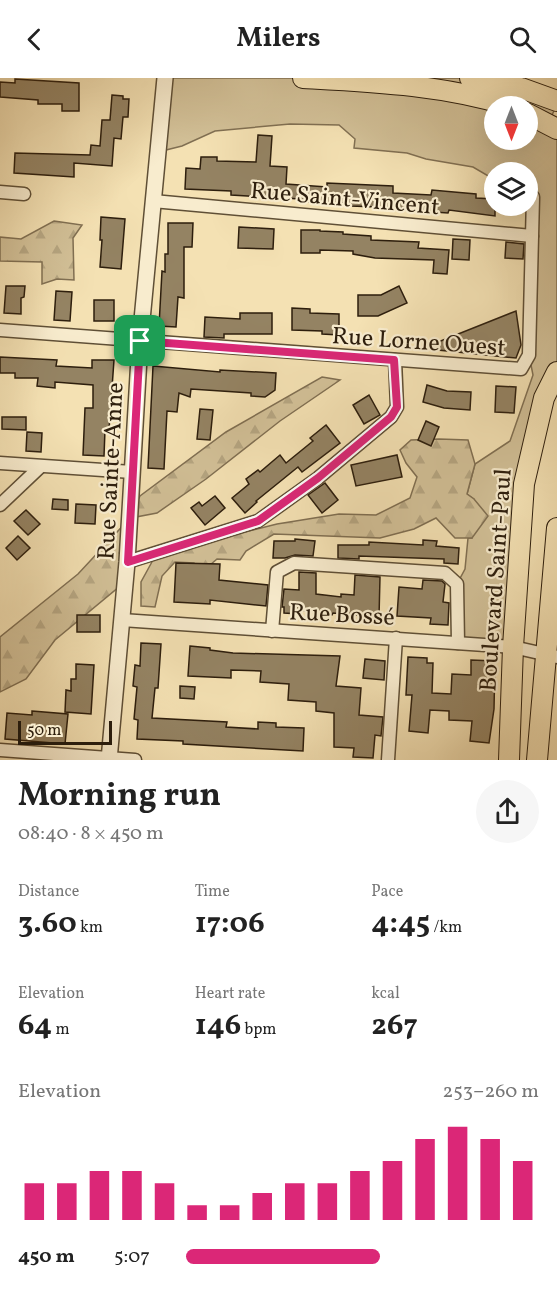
<!DOCTYPE html>
<html lang="en">
<head>
<meta charset="utf-8">
<style>
  body { margin:0; font-family:Vollkorn,serif; background:#f6f6f6; color:#222; height:100vh; display:flex; flex-direction:column; font-size:22px; white-space:nowrap }
  * { box-sizing:border-box; margin:0 }
  p { font-size:20px; color:#767676 }
  .icon { flex:none; width:33px; height:33px; fill:none; stroke:currentColor; stroke-width:2; stroke-linecap:round; stroke-linejoin:round }
  .map { position:relative; height:682px; overflow:hidden }
  .details { display:flex; flex-direction:column; background:#fff; flex:1 }
  .details>* { flex:none }
  .needle { width:39px; rotate:180deg }
  .fabs { position:absolute; left:484px; top:18px; display:grid; gap:12px }
  .fabs a { display:grid; place-items:center; width:54px; height:54px; border-radius:50%; background:#fff; box-shadow:0 6px 24px #0002; font-size:30px }
  .scale { position:absolute; left:18px; bottom:15px; width:94px; box-sizing:border-box; padding-left:6px; border:3px solid #2d1e0d; border-top:0; font-size:16px; line-height:21px; white-space:nowrap; color:#2d1e0d; -webkit-text-stroke:4px #f8ecce; paint-order:stroke }
  .pin { position:absolute; display:grid; place-items:center; width:51px; height:51px; color:#fff; margin:-26px; border-radius:12px; box-shadow:0 3px 9px #0006 }
  .round { display:grid; place-items:center; flex:none; width:63px; height:63px; border-radius:32px; background:#f6f6f6 }
  .headline { display:flex; align-items:center; justify-content:space-between; height:102px; padding:0 18px }
  h1 { font-size:33px; font-weight:700; line-height:45px }
  .stats { display:grid; grid-template-columns:repeat(3,1fr); gap:9px; height:102px; padding:6px 18px }
  .stats div { display:grid; align-content:center }
  .stats b { font-size:30px; font-weight:700 }
  .stats small { font-size:16px; font-weight:400 }
  .stats p { font-size:16px }
  .chart { height:168px; padding:12px 18px }
  .chart p { display:flex; justify-content:space-between }
  .chart svg { width:100%; height:108px; margin-top:6px; stroke:#db2777; stroke-width:6 }
  ul { padding:0 18px; list-style:none; font-size:20px }
  li { display:grid; grid-template-columns:96px 72px 1fr; align-items:center; height:45px }
  li i { height:15px; border-radius:8px; background:#db2777 }
  header { display:flex; justify-content:space-between; align-items:center; height:78px; padding:0 18px; background:#fff; font-size:27px; font-weight:700 }
  .map>svg:first-child { display:block }
  .grass { fill:#d2c097; stroke:#806f52; stroke-width:1.5; fill-rule:evenodd }
  .forest { fill:url(#forest-firs); stroke:#806f52; stroke-width:1.5 }
  .building { fill:#948363; stroke:#2d1e0d; stroke-width:1.5 }
  .lines { fill:none; stroke-linecap:round; stroke-linejoin:round }
  .minor-casing { stroke:#5f4f36; stroke-width:15 }
  .tertiary-casing { stroke:#5f4f36; stroke-width:18 }
  .primary-casing { stroke:#2d1e0d; stroke-width:22 }
  .minor { stroke:#f8ecce; stroke-width:12 }
  .tertiary { stroke:#f8ecce; stroke-width:15 }
  .primary { stroke:#f4e1b3; stroke-width:20 }
  .route-casing { stroke:#fff; stroke-width:12 }
  .route { stroke:#db2777; stroke-width:8 }
  .labels { text-anchor:middle; stroke-width:4.5; stroke-linejoin:round; paint-order:stroke }
  .street-label { font-size:24px; fill:#2d1e0d; stroke:#f8ecce }
</style>
</head>
<body>
<header><svg class="icon" aria-label="back" viewBox="0 0 24 24"><path d="M15 5l-7 7 7 7"/></svg>Milers<svg class="icon" aria-label="search" viewBox="0 0 24 24"><circle cx="10" cy="10" r="6"/><path d="M15 15l6 6"/></svg></header>
<div class="map">
<svg width="557" height="682" viewBox="0 0 557 682">
  <defs>
    <pattern id="forest-firs" width="22" height="20" patternUnits="userSpaceOnUse" patternTransform="scale(1.5)"><rect width="22" height="20" fill="#d2c097"/><path d="M5 1l3.5 6h-7zM16 11l3.5 6h-7z" fill="#b5a581"/></pattern>
  </defs>
  <rect width="100%" height="100%" fill="#f4e1b3"/>
  <filter id="stains"><feTurbulence type="fractalNoise" baseFrequency=".00333" numOctaves="4"/><feColorMatrix values="0 0 0 0 .2 0 0 0 0 .09 0 0 0 0 .02 0 0 0 .5 -.17"/></filter>
  <radialGradient id="worn" r=".72"><stop offset=".6" stop-color="#630" stop-opacity="0"/><stop offset="1" stop-color="#630" stop-opacity=".3"/></radialGradient>
  <!-- grass -->
  <path class="grass" d="M164,0H470L557,26L548,46L557,51V294L544,320L513,569L458,565L457,506L465,491L468,460H472L474,421L467,416L475,386L510,363L533,297L529,277L528,94H495V102L473,89L426,81L407,75L354,70L355,61L339,47L290,46L215,53L182,68L158,74ZM495,28H528V62H495Z"/>
  <!-- forest -->
  <g class="forest">
    <path d="M54,143L82,147L73,160L74,202L57,201L42,206V184L0,183V159L21,161Z"/>
    <path d="M322,299L340,302L280,343L206,401L157,435L131,440L120,508L55,562L26,601L0,614V559L78,496L130,440L140,418L226,354Z"/>
    <path d="M439,361L468,362L475,386L467,416L474,421L488,438L472,460H455L436,440L414,451L380,460L274,456L246,473L240,482L217,481L202,494L194,485L175,484L162,498L155,529L141,528V504L153,482L204,464L277,446L339,436L376,437L410,420L417,399L406,385L400,372L411,362Z"/>
  </g>
  <!-- building -->
  <g class="building">
    <path d="M15,1L79,5V33H62V26H38V22L0,19V4L15,5Z"/>
    <path d="M112,17L123,18V21H129L128,39H123L121,61L114,60L112,88L74,85V99L14,95L15,75L90,77L91,67L100,68L102,42H110Z"/>
    <path d="M258,57L272,58L270,88L287,89L286,106L327,109V105L393,108V115L431,117L432,112L476,116V120L495,121V138L449,132L448,135L404,132V130L351,128V125L300,124V121L231,117V113L185,111L186,90L200,91L201,79H217V83L256,84Z"/>
    <path d="M101,139L125,141L121,191L100,189L102,162H100Z"/>
    <path d="M168,145H193L192,169H184V220L178,219L176,249L159,248L162,193L165,194V176H168Z"/>
    <path d="M239,149L274,151L273,171L238,170Z"/>
    <path d="M301,152H320V153L343,154V156L371,158V162L419,164L418,170L449,172L447,196L433,195L434,182L375,180L353,176V173L320,172V175H301Z"/>
    <path d="M453,161L470,162L469,182L452,181Z"/>
    <path d="M506,164L524,166L523,181L505,180Z"/>
    <path d="M6,208H25L24,219L21,220V236L4,235Z"/>
    <path d="M399,208L407,225L378,238H358V217H381Z"/>
    <path d="M56,213L72,214L70,243L54,242Z"/>
    <rect x="94" y="222" width="20" height="21"/>
    <path d="M292,230L310,231V235L339,236V257L322,256V253L292,252Z"/>
    <path d="M516,233L521,267L516,280L438,272V264Z"/>
    <path d="M240,235H272V256H224V260L204,259L205,239L240,241Z"/>
    <path d="M0,279L57,282L56,288L92,290V282H114L109,352H105L104,378L83,377L85,330H93V307L55,304V310L37,308L38,300H15V295H0Z"/>
    <path d="M153,288L220,294V292L276,295L275,312L265,319L251,318V315L191,311L190,319L179,315L177,334L167,333L164,391L148,390Z"/>
    <path d="M427,307L447,313L471,314L470,332L444,330L423,324Z"/>
    <path d="M496,308L516,309L514,335L495,334Z"/>
    <path d="M369,317L380,337L364,346L353,327Z"/>
    <path d="M200,331L213,332L210,362L197,361Z"/>
    <path d="M2,339H26V352L2,351Z"/>
    <path d="M426,343L439,349L431,368L418,362Z"/>
    <path d="M326,347L340,365L302,394L298,389L256,423L257,424L245,435L232,420L249,406L246,401L258,392L260,394L280,377L286,385L313,363L310,360Z"/>
    <path d="M27,354L42,355L41,374L26,373Z"/>
    <path d="M397,377L402,399L356,408L351,387Z"/>
    <path d="M325,405L338,422L322,435L308,417Z"/>
    <path d="M215,418L225,430L205,447L191,430L199,424L202,428Z"/>
    <path d="M53,421L68,422V432L52,431Z"/>
    <path d="M76,426L96,427L95,446L75,445Z"/>
    <path d="M26,432L40,446L28,457L14,443Z"/>
    <path d="M18,458L30,470L17,482L6,470Z"/>
    <path d="M295,461L315,463L313,478L295,477L285,480H273L274,463H295Z"/>
    <path d="M423,462L437,463L436,468L459,470L458,486L444,485V481L359,478V481L338,480V467H369V464L423,467Z"/>
    <path d="M176,485L220,486L219,502L268,507L266,528L210,522V526L174,524Z"/>
    <path d="M299,494L316,495V516L341,519V516L354,517L355,497L380,499L379,539L333,535L332,537L299,532V536L284,535V529H282L284,511L299,512Z"/>
    <path d="M423,502L442,503L445,506L443,524L449,525L448,547L430,546L431,540L397,538L399,509L422,511Z"/>
    <rect x="77" y="537" width="23" height="17"/>
    <path d="M141,565L161,566L158,610H155L152,640L227,644L226,649L258,651V644L276,645V649L304,650L303,673L183,666V663L137,661L138,642L134,641L137,609L133,608L135,587L140,588Z"/>
    <path d="M190,568L210,570V572L233,575L340,578L336,608L361,610L359,637L383,639L381,658L375,657L373,680L353,679L354,670L334,669V635L316,633V624L288,622L289,606L260,604L261,593L231,592V600L188,598Z"/>
    <path d="M408,579L427,580V585H433L432,615L451,616L452,596L471,597V582L495,583L494,631L489,665L470,663L472,643L449,642V633L430,632L428,655L409,653L412,617H406Z"/>
    <path d="M365,581L385,583L384,602L363,600Z"/>
    <path d="M76,586L94,587L91,636L65,634L66,612L71,613V601H76Z"/>
    <path d="M180,608L195,609L194,621L180,620Z"/>
    <path d="M32,633L68,636L65,666L5,661L7,635L32,637Z"/>
  </g>
  <g class="lines">
    <!-- minor casing -->
    <g class="minor-casing">
      <g id="minor">
        <path d="M0,114L24,116"/>
        <path d="M153,123L532,158"/>
        <path d="M0,252L521,291L529,277L533,119"/>
        <path d="M0,385L132,394"/>
        <path d="M0,427L40,389"/>
        <path d="M127,484L258,443L318,400L391,339L397,329L395,282"/>
        <path d="M122,542L513,569L557,579"/>
        <path d="M272,553L277,494L294,485L445,495L457,506L458,565"/>
        <path d="M0,672L135,682"/>
        <path d="M388,682L396,560"/>
      </g>
    </g>
    <!-- tertiary casing -->
    <g class="tertiary-casing">
      <path id="tertiary" d="M109,682L127,484L140,263L165,0"/>
    </g>
    <!-- primary casing -->
    <g class="primary-casing">
      <g id="primary">
        <path d="M303,0C374,4 443,7 511,28"/>
        <path d="M470,0L521,10L557,23"/>
        <path d="M528,36L557,51"/>
        <path d="M509,682L513,569L524,406L544,320L557,294"/>
        <path d="M537,682L557,450"/>
      </g>
    </g>
    <!-- minor -->
    <use href="#minor" class="minor"/>
    <!-- tertiary -->
    <use href="#tertiary" class="tertiary"/>
    <!-- primary -->
    <use href="#primary" class="primary"/>
  </g>
  <g class="lines">
    <!-- route casing -->
    <g class="route-casing">
      <path id="route" d="M140,263L394,282L397,329L391,339L318,400L258,443L128,484Z"/>
    </g>
    <!-- route -->
    <use href="#route" class="route"/>
  </g>
  <g class="labels">
    <!-- street labels -->
    <g class="street-label">
      <text transform="translate(345 120) rotate(5)" y="8">Rue Saint-Vincent</text>
      <text transform="translate(419 263) rotate(4)" y="8">Rue Lorne Ouest</text>
      <text transform="translate(110 393) rotate(-87)" y="8">Rue Sainte-Anne</text>
      <text transform="translate(495 502) rotate(-86)" y="8">Boulevard Saint-Paul</text>
      <text transform="translate(342 536) rotate(3)" y="8">Rue Bossé</text>
    </g>
  </g>
  <rect width="100%" height="100%" filter="url(#stains)"/>
  <rect width="100%" height="100%" fill="url(#worn)"/>
</svg>
<div class="fabs">
<a><svg class="needle" viewBox="-14 -14 28 28"><path d="M0-13l5 13h-10z" fill="#e53935"/><path d="M0 13l5-13h-10z" fill="#767676"/></svg></a>
<a><svg class="icon" aria-label="layers" viewBox="0 0 24 24"><path d="M12 4l9 5-9 5-9-5zM3 14l9 5 9-5"/></svg></a>
</div>
<div class="scale">50 m</div>
<div class="pin" style="left:140px;top:263px;background:#1e9e55"><svg class="icon" aria-label="arrive" viewBox="0 0 24 24"><path d="M6 21V4h12l-3 4 3 4H6"/></svg></div>
</div>
<section class="details">
<div class="headline"><div><h1>Morning run</h1><p>08:40 · 8 × 450 m</p></div><a class="round"><svg class="icon" aria-label="share" viewBox="0 0 24 24"><path d="M12 15V3M7 8l5-5 5 5M5 13v7h14v-7"/></svg></a></div>
<div class="stats">
<div><p>Distance</p><b>3.60<small> km</small></b></div>
<div><p>Time</p><b>17:06</b></div>
<div><p>Pace</p><b>4:45<small> /km</small></b></div>
</div>
<div class="stats">
<div><p>Elevation</p><b>64<small> m</small></b></div>
<div><p>Heart rate</p><b>146<small> bpm</small></b></div>
<div><p>kcal</p><b>267</b></div>
</div>
<div class="chart"><p><span>Elevation</span>253–260 m</p>
<svg viewBox="0 0 160 44" preserveAspectRatio="none"><path d="M5 44V29M15 44V29M25 44V24M35 44V24M45 44V29M55 44V38M65 44V38M75 44V33M85 44V29M95 44V29M105 44V24M115 44V20M125 44V11M135 44V6M145 44V11M155 44V20"/></svg>
</div>
<ul>
<li><b>450 m</b>5:07<i style="width:55%"></i></li>
</ul>
</section>
</body>
</html>
